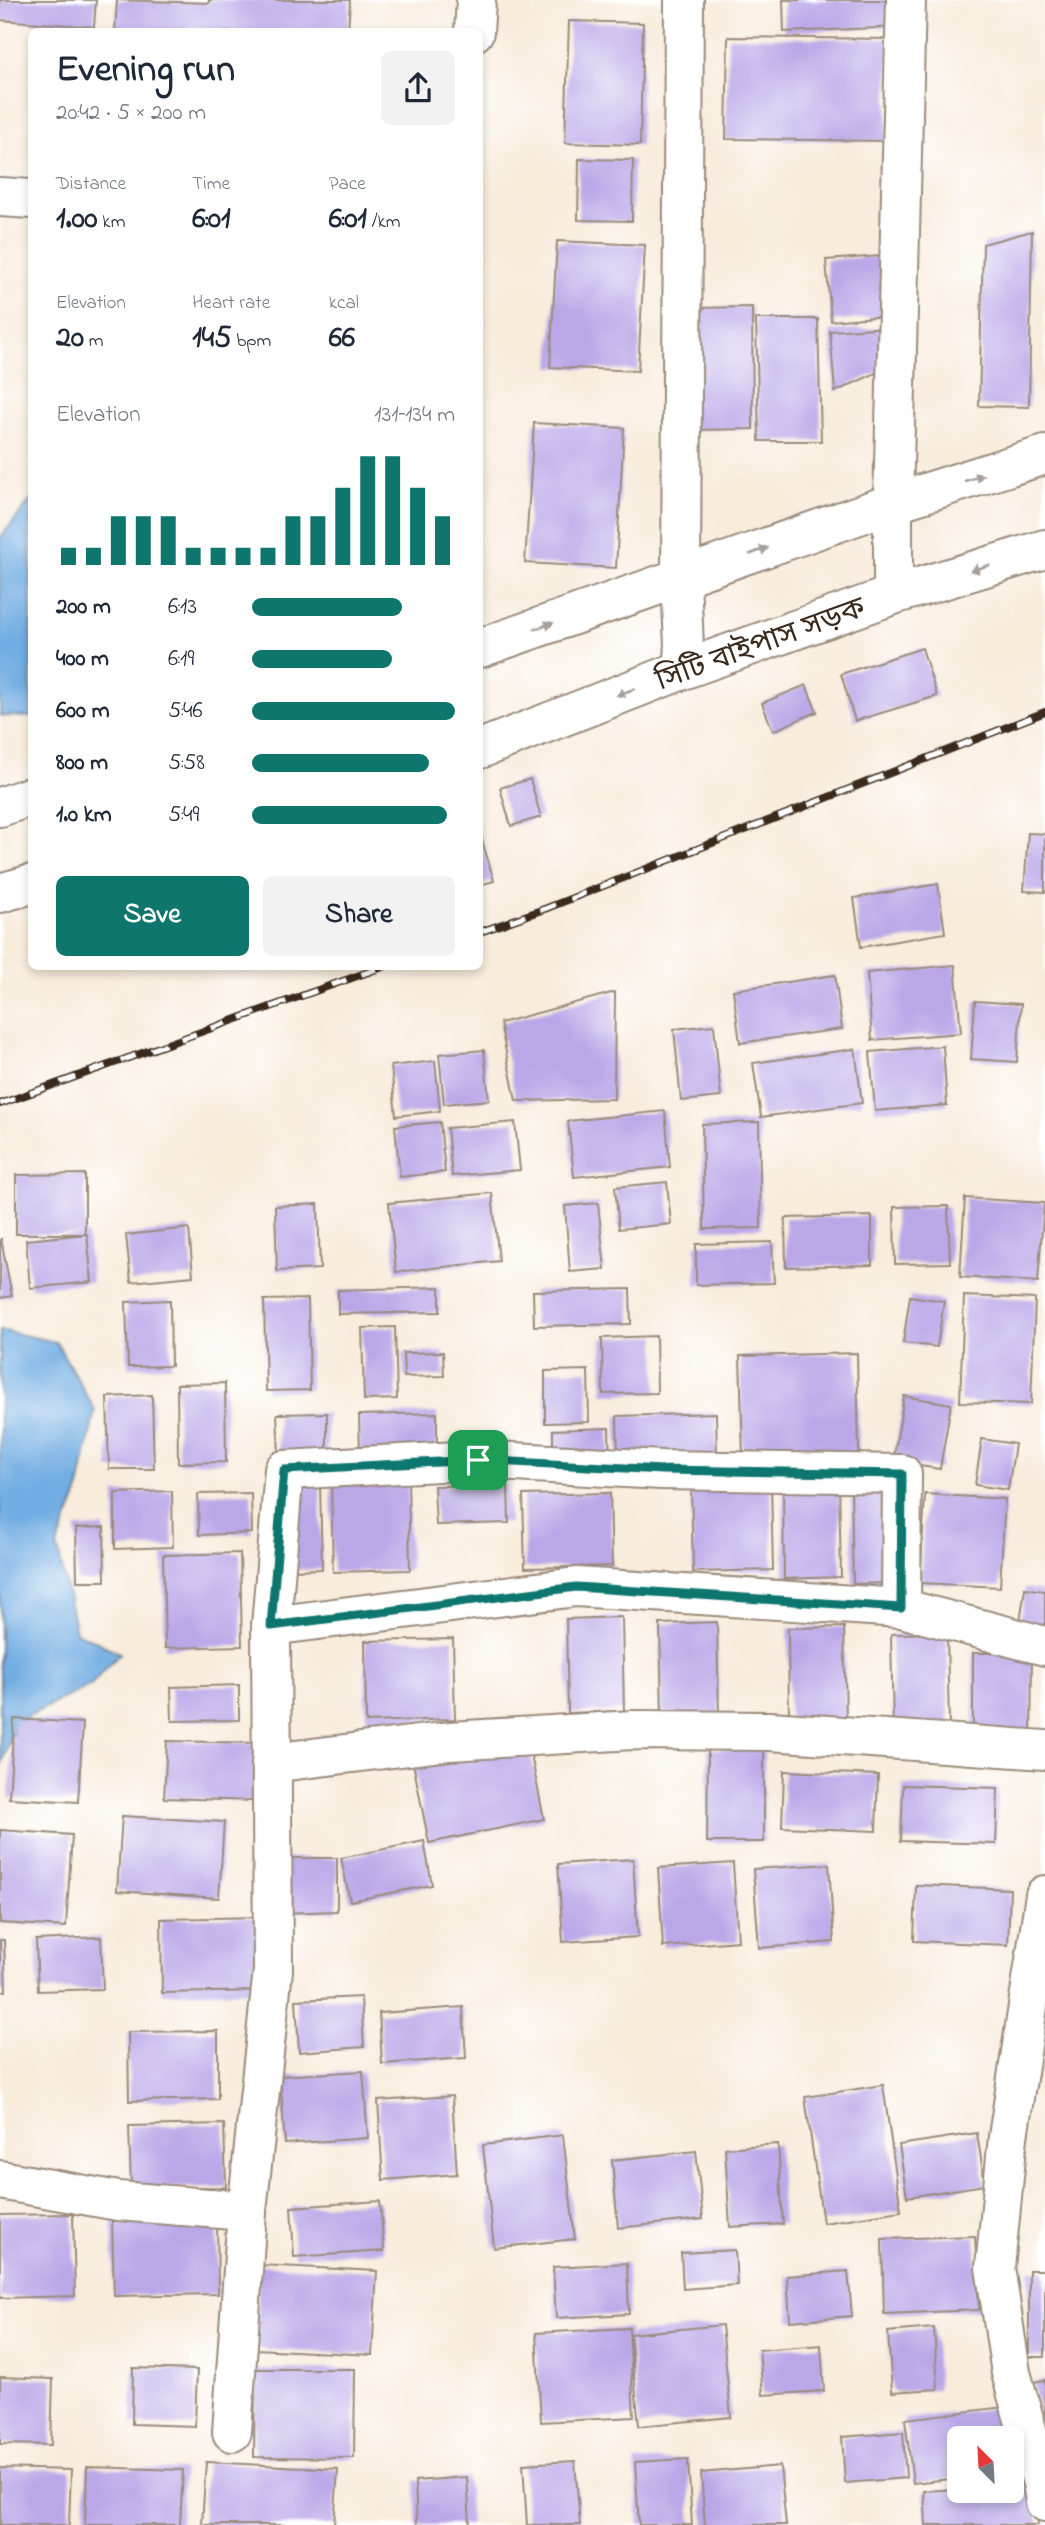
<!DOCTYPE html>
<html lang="en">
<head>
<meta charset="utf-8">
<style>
  body { margin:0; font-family:"Indie Flower","Noto Sans Bengali",sans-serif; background:#f2f2f3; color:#1f2937; height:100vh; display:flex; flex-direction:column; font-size:26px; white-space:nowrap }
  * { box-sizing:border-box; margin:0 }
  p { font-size:23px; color:#747a83 }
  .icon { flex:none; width:38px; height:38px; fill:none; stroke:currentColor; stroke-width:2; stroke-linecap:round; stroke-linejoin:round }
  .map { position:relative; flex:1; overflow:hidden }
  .side { position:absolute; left:28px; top:28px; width:455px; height:942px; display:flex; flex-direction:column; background:#fff; border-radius:10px; box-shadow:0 4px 10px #0003 }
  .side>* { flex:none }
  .needle { width:46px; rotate:336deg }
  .controls { position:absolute; left:947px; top:2426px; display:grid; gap:14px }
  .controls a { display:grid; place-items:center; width:77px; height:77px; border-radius:10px; background:#fff; box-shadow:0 4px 10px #0003; font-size:35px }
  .pin { position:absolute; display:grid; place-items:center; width:60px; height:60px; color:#fff; margin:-30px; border-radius:14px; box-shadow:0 4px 10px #0006 }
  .round { display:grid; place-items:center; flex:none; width:74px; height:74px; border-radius:10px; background:#f2f2f3 }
  .headline { display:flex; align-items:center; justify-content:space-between; height:119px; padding:0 28px }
  h1 { font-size:38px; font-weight:800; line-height:52px }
  .metrics { display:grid; grid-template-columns:repeat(3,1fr); gap:10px; height:119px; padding:7px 28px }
  .metrics div { display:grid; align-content:center }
  .metrics b { font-size:30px; font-weight:800 }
  .metrics small { font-size:19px; font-weight:400 }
  .metrics p { font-size:19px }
  .chart { height:196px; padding:14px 28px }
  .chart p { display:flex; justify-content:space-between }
  .chart svg { width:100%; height:126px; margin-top:7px; stroke:#0f766e; stroke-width:6 }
  .button { display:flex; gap:14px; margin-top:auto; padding:14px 28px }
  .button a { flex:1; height:80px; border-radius:10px; background:#0f766e; color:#fff; font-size:28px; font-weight:800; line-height:80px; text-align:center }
  .button a+a { background:#f2f2f3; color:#1f2937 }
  ul { padding:0 28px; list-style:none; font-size:23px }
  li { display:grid; grid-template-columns:112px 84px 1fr; align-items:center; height:52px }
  li i { height:18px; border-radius:9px; background:#0f766e }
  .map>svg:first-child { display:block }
  .water { fill:#72ade3; stroke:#566c80; stroke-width:2 }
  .building { fill:#baa7e8 }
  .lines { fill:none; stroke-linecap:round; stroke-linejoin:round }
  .street-casing { stroke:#9a8b7c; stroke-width:42 }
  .primary-casing { stroke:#9a8b7c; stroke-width:42 }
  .street { stroke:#fff; stroke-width:38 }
  .primary { stroke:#fff; stroke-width:38 }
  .rail-casing { stroke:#3b2a1e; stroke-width:8 }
  .rail { stroke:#fff; stroke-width:5; stroke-dasharray:16; stroke-linecap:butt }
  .oneway { fill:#a79f9a }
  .route-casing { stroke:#fff; stroke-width:14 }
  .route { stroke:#0f766e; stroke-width:9 }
  .labels { text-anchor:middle; stroke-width:6; stroke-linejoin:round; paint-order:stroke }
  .street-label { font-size:30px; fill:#3b2a1e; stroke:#fff }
</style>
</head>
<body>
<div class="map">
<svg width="1045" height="2525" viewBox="0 0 1045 2525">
  <rect width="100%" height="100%" fill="#fff"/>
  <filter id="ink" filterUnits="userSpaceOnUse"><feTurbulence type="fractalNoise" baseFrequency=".0143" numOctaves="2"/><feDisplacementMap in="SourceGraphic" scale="14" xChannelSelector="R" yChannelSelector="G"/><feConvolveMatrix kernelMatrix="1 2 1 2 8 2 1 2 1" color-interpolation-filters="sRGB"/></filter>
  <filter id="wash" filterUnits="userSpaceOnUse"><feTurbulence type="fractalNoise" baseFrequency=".00686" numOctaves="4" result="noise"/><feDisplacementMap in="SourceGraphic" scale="28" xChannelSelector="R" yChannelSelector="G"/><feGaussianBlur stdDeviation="1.57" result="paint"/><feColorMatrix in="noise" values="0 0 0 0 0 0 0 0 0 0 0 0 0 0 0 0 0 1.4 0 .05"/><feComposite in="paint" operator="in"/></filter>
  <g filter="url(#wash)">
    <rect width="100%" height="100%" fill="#f8ecdb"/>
    <!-- water -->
    <g class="water">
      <path d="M31,500V717L0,716V538Z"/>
      <path d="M0,1330L56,1342L95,1410L78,1494L57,1545L76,1632L120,1653L91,1685L16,1722L0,1770Z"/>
    </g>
    <g id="blocks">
      <!-- building -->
      <g class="building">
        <path d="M0,0H96L94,27L0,20Z"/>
        <path d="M117,0L209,3V0H350L348,32H115Z"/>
        <path d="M783,0H899L900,27L784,32Z"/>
        <path d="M569,21L643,23L640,145L565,143Z"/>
        <path d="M728,37L889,39L887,141L726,139Z"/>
        <path d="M579,159L633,160L632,221L578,220Z"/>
        <path d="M1032,231L1029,407L979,406L983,244Z"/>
        <path d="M557,241L645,245L638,371L550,367Z"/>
        <path d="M881,256L885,316L831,321L826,260Z"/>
        <path d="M752,307L753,429L692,430L690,308Z"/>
        <path d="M756,319H818L821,441H759Z"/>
        <path d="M888,327L891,366L835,392L830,331Z"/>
        <path d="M534,423L624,428L616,568L525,563Z"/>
        <path d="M922,648L937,696L855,721L841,674Z"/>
        <path d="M806,685L817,712L773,731L762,703Z"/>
        <path d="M530,779L541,817L511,826L500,788Z"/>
        <path d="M480,833L494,881L480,885Z"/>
        <path d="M1028,833L1045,834V892L1024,891Z"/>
        <path d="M938,884L945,933L861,947L854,898Z"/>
        <path d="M955,965L961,1033L872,1040L867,973Z"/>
        <path d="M835,975L842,1029L740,1043L733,990Z"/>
        <path d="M615,992L614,1099L516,1101L500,1023Z"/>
        <path d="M975,1001L1021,1004L1017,1062L971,1059Z"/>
        <path d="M714,1025L721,1097L681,1101L674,1029Z"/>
        <path d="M943,1046L947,1105L875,1111L870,1052Z"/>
        <path d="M855,1049L862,1103L761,1117L753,1063Z"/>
        <path d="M484,1050L489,1100L444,1104L439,1054Z"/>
        <path d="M435,1061L440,1111L396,1116L391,1066Z"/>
        <path d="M665,1111L670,1167L574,1177L568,1121Z"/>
        <path d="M440,1122L445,1172L400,1177L395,1126Z"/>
        <path d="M515,1122L520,1170L452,1176L447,1128Z"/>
        <path d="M759,1122L761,1228L704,1229L702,1124Z"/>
        <path d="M85,1174V1234H16V1175Z"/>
        <path d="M667,1182L671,1224L619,1229L615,1187Z"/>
        <path d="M492,1193L499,1261L396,1272L389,1203Z"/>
        <path d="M965,1198L1044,1203L1038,1282L960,1277Z"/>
        <path d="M598,1203L605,1269L570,1272L565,1206Z"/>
        <path d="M318,1204L320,1269L277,1271L275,1206Z"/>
        <path d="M948,1206L950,1263L895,1264L894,1207Z"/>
        <path d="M872,1216V1265L786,1267L785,1218Z"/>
        <path d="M189,1228L193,1276L131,1282L126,1235Z"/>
        <path d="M87,1234L92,1282L30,1288L26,1240Z"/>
        <path d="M1,1239L12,1296L0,1298V1240Z"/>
        <path d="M772,1242L774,1283L696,1285V1244Z"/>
        <path d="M440,1287V1312L338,1314V1290Z"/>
        <path d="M630,1289L631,1324L534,1326L533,1291Z"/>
        <path d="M910,1296L944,1301L937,1347L903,1343Z"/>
        <path d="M964,1296L1035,1299L1031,1404L960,1402Z"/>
        <path d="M308,1299L310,1390L266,1391L264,1300Z"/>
        <path d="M170,1300L171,1366L128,1367L126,1302Z"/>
        <path d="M395,1327L397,1399L364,1400L362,1328Z"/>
        <path d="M656,1336L657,1393L603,1394L602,1338Z"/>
        <path d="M443,1352L444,1376L404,1377L403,1353Z"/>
        <path d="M857,1353L859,1455L743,1457L740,1356Z"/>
        <path d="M588,1370L589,1422L545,1423V1371Z"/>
        <path d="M225,1383L226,1462L178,1463L177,1384Z"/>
        <path d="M152,1395L154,1469H109L107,1397Z"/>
        <path d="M904,1396L951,1404L940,1469L893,1462Z"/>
        <path d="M327,1413V1454L279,1455L277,1414Z"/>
        <path d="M437,1413V1453L360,1455L359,1415Z"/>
        <path d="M716,1413L717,1459L618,1462L617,1416Z"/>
        <path d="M609,1428L610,1458L553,1459V1430Z"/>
        <path d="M982,1439L1015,1444L1008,1490L975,1485Z"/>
        <path d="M408,1477L410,1570L333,1572L331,1479Z"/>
        <path d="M771,1482L773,1570L693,1572L691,1484Z"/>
        <path d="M320,1484L322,1569L288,1570L286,1485Z"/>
        <path d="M839,1484L841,1577L784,1579L783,1485Z"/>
        <path d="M508,1485L509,1523L436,1525L434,1486Z"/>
        <path d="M851,1486H887L889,1583L853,1584Z"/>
        <path d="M172,1491L173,1547L115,1549V1493Z"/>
        <path d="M251,1493L252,1533L199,1535L198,1494Z"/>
        <path d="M610,1493L612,1566L525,1568L523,1495Z"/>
        <path d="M925,1494L1005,1499L1000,1587L920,1583Z"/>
        <path d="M104,1527L105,1581H77L76,1528Z"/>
        <path d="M240,1553L242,1646L165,1648L163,1555Z"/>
        <path d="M1025,1588L1045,1591V1631L1019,1628Z"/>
        <path d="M622,1617L624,1711L568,1713L566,1619Z"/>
        <path d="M717,1622L719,1716L662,1718L660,1624Z"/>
        <path d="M844,1627L846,1720L789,1722L788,1628Z"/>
        <path d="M947,1633L949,1726L893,1728L891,1634Z"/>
        <path d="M453,1639L455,1719L366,1722L365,1641Z"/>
        <path d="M973,1653H1032L1031,1739H973Z"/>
        <path d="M239,1685V1720L172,1721L171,1687Z"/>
        <path d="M14,1719L83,1723L78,1802L9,1798Z"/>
        <path d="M528,1740L544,1819L429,1843L413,1763Z"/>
        <path d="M167,1741L257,1743L254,1801L164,1798Z"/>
        <path d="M708,1749H764V1842H707Z"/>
        <path d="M784,1771L878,1775L876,1831L782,1827Z"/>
        <path d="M903,1785L998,1788L996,1844L901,1841Z"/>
        <path d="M122,1816L224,1822L219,1898L117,1891Z"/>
        <path d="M0,1830L72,1835L66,1927L0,1923Z"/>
        <path d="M424,1841L432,1885L350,1901L341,1858Z"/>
        <path d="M283,1858H337V1911L284,1913Z"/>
        <path d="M633,1859L638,1937L563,1942L558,1864Z"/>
        <path d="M733,1863L738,1941L663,1947L658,1868Z"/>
        <path d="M829,1864L834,1942L759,1948L753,1869Z"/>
        <path d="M916,1885L1010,1889L1008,1945L914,1941Z"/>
        <path d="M261,1917V1991L162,1993L161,1919Z"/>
        <path d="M101,1937L103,1989L38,1991L36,1940Z"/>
        <path d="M0,1940H4L6,1991H0Z"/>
        <path d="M361,1997L364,2047L299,2052L296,2000Z"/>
        <path d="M463,2007L466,2058L382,2064L379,2013Z"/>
        <path d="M218,2031V2099L129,2101L128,2032Z"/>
        <path d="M363,2071L368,2138L285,2144L280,2076Z"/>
        <path d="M883,2085L901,2211L823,2223L805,2097Z"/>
        <path d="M452,2096L457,2174L383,2180L378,2101Z"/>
        <path d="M224,2124L226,2187L131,2188L129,2126Z"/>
        <path d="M977,2133L985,2185L907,2197L899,2145Z"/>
        <path d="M563,2135L575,2239L494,2248L483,2145Z"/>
        <path d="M778,2144L783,2224L730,2227L725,2148Z"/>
        <path d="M696,2151L703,2219L618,2228L612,2160Z"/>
        <path d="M380,2201L384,2251L294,2257L291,2207Z"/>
        <path d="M73,2214L75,2296L0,2298V2215Z"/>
        <path d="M217,2219L218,2294L114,2296L112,2221Z"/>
        <path d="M975,2236L979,2310L884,2314L882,2239Z"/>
        <path d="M735,2250L737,2285L683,2289L681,2253Z"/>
        <path d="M627,2263L629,2314L556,2318L553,2267Z"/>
        <path d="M259,2265L377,2271L372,2355L255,2349Z"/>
        <rect x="1029" y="2270" width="16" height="87"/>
        <path d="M848,2271L852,2316L790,2321L787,2276Z"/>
        <path d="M722,2325L731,2417L639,2426L630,2334Z"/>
        <path d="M629,2328L634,2417L541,2422L536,2333Z"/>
        <path d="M934,2328L938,2389L892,2392L888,2332Z"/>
        <path d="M821,2345L824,2391L763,2395L759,2350Z"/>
        <path d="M133,2368L197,2370L195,2426L132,2424Z"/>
        <path d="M255,2369H355L354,2458L254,2457Z"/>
        <path d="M0,2377L53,2379L51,2445L0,2444Z"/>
        <path d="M1045,2380V2438L1033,2382Z"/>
        <path d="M1004,2407L1008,2438H959V2478L913,2483L905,2419Z"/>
        <path d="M903,2432L906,2478L845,2483L842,2437Z"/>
        <path d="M688,2459L692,2525H639L635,2462Z"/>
        <path d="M575,2461L580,2525H527L523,2464Z"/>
        <path d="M206,2462L338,2469L334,2525H202Z"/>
        <path d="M780,2466L786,2525H705L701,2473Z"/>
        <path d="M87,2467L183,2470L180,2525H85Z"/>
        <path d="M0,2468L71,2470L69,2525H0Z"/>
        <path d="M467,2477L470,2525H417L415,2481Z"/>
        <path d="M1035,2484L1038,2525H926L924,2491L959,2489L1012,2490V2485Z"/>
      </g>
    </g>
  </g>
  <g filter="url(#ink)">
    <use href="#blocks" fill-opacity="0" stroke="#9a8b7c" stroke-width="2"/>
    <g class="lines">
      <!-- street casing -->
      <g class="street-casing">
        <g id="street">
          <path d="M684,0L681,579L685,669"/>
          <path d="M474,32L476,0"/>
          <path d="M0,197L32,199"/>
          <path d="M893,595V503L906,0"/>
          <path d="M271,1626L284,1470L478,1460L662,1470L902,1474L901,1608"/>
          <path d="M271,1763L450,1741L633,1730L770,1731L1045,1750"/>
          <path d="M1045,1895L1008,2137L995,2267L1011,2373L1042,2483L1045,2502"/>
          <path d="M0,2180L118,2201L247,2211"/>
          <path d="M232,2432L247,2211L273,1970L271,1626L576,1587L901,1608L1045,1646"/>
        </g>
      </g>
      <!-- primary casing -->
      <g class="primary-casing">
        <g id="primary">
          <path d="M480,648L893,503L1045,455"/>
          <path d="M480,749L685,669L893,595L1045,549"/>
          <path d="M0,807L32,796"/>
          <path d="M0,893L32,884"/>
        </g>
      </g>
      <!-- street -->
      <use href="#street" class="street"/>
      <!-- primary -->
      <use href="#primary" class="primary"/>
      <!-- rail casing -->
      <g class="rail-casing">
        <g id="rail">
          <path d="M480,932L547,908L1045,712"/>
          <path d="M0,1104L385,966"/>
        </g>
      </g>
      <!-- rail -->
      <use href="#rail" class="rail"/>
    </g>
    <!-- one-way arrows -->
    <defs><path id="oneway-solid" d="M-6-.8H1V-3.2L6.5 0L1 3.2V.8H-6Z" transform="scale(1.75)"/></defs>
    <g class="oneway">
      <use href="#oneway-solid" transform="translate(974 478) rotate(-18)"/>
      <use href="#oneway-solid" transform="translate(759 551) rotate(-20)"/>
      <use href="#oneway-solid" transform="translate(980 568) rotate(163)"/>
      <use href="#oneway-solid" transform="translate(544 626) rotate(-19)"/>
      <use href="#oneway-solid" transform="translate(626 692) rotate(159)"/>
    </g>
  </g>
  <g class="lines" filter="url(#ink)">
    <!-- route casing -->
    <g class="route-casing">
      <path id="route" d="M478,1460L662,1470L902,1474L901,1608L576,1587L271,1626L284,1470Z"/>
    </g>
    <!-- route -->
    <use href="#route" class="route"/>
  </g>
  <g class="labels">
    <!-- street labels -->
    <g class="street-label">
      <text transform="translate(760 643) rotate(-20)" y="10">সিটি বাইপাস সড়ক</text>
    </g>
  </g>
</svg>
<div class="controls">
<a><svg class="needle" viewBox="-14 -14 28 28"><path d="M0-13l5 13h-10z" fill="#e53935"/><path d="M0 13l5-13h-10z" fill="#747a83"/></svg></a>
</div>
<div class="pin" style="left:478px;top:1460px;background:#1e9e55"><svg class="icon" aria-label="arrive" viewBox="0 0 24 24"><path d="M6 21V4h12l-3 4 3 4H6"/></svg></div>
<section class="side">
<div class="headline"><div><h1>Evening run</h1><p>20:42 · 5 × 200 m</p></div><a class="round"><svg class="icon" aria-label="share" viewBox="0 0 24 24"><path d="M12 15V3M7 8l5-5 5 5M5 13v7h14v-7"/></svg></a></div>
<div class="metrics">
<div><p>Distance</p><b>1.00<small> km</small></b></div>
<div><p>Time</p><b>6:01</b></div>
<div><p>Pace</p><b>6:01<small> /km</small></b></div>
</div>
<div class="metrics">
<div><p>Elevation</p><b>20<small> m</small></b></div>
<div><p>Heart rate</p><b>145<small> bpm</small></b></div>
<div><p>kcal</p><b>66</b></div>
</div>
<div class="chart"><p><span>Elevation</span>131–134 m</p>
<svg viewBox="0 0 160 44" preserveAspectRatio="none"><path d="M5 44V38M15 44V38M25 44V27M35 44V27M45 44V27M55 44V38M65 44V38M75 44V38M85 44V38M95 44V27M105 44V27M115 44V17M125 44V6M135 44V6M145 44V17M155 44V27"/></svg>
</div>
<ul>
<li><b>200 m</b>6:13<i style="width:74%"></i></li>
<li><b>400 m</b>6:19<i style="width:69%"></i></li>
<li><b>600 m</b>5:46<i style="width:100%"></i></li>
<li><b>800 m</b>5:58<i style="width:87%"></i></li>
<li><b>1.0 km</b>5:49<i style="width:96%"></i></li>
</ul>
<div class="button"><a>Save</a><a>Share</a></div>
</section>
</div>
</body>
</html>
